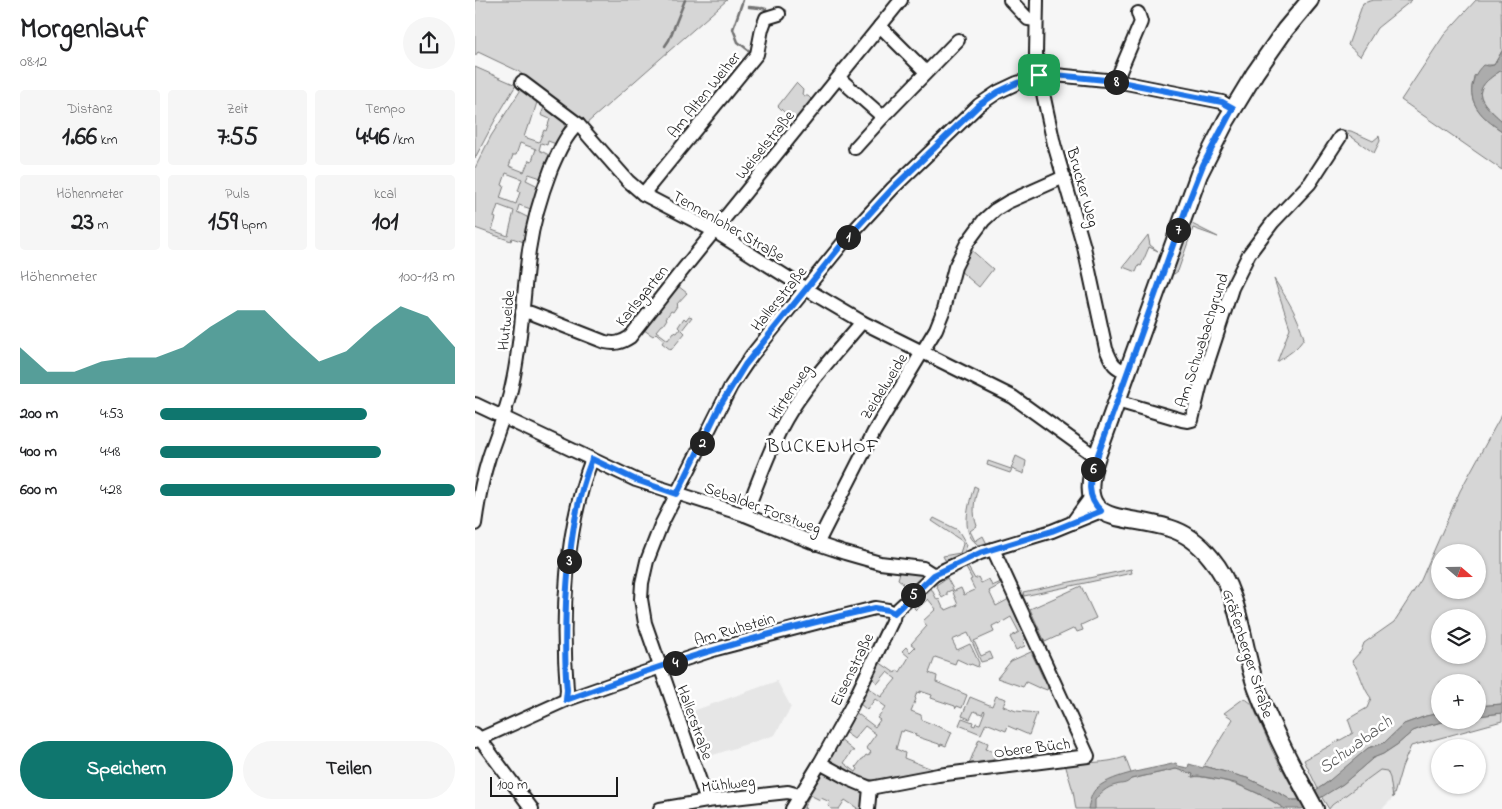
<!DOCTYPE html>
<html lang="de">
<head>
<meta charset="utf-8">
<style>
  body { margin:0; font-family:"Indie Flower",sans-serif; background:#f6f6f6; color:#202124; height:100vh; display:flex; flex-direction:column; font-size:19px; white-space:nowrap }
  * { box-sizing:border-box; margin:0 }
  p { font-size:16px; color:#757577 }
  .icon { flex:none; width:28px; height:28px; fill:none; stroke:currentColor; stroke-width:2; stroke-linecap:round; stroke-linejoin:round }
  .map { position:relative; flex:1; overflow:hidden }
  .details { display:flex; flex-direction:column; background:#fff; width:475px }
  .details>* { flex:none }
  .needle { width:32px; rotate:110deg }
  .controls { position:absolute; left:956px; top:544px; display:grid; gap:10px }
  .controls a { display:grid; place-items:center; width:55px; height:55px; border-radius:50%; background:#fff; box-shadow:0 1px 4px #0004; font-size:25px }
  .scale { position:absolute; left:15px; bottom:12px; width:128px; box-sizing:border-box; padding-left:5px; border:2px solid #1c1c1c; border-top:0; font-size:14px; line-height:18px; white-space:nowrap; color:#1c1c1c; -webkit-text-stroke:4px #fff; paint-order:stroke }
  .pin { position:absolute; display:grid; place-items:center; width:42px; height:42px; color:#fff; margin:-21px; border-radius:10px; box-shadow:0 2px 8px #0006 }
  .km { position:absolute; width:25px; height:25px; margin:-12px; border-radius:50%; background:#222; color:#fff; font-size:14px; line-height:25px; text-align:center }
  .round { display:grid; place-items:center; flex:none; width:52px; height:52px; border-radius:26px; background:#f6f6f6 }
  .head { display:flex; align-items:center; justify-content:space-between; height:85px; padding:0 20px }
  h1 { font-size:28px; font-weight:700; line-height:38px }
  .stats { display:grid; grid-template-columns:repeat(3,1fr); gap:8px; height:85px; padding:5px 20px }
  .stats div { display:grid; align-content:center; border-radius:5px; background:#f6f6f6; text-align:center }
  .stats b { font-size:25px; font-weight:700 }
  .stats small { font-size:14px; font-weight:400 }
  .stats p { font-size:14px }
  .chart { height:140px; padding:10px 20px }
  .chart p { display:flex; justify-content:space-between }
  .chart svg { width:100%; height:90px; margin-top:5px; fill:#0f766e; opacity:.7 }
  .button { display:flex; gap:10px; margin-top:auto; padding:10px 20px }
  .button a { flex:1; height:58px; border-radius:30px; background:#0f766e; color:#fff; font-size:20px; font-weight:700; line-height:58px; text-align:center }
  .button a+a { background:#f6f6f6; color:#202124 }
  ul { padding:0 20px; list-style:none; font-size:16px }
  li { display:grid; grid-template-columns:80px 60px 1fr; align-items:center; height:38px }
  li i { height:12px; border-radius:6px; background:#0f766e }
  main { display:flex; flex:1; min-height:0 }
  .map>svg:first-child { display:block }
  .built { fill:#e6e6e6 }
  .green { fill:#d6d6d6; stroke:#797979; fill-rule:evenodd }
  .water { fill:#acacac; stroke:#727272 }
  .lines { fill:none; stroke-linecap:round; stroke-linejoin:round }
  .stream { stroke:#727272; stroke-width:2.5 }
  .minor-casing { stroke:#1c1c1c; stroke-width:16 }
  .major-casing { stroke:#1c1c1c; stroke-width:20 }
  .minor { stroke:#fff; stroke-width:12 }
  .major { stroke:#fff; stroke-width:16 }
  .route-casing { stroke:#fff; stroke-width:10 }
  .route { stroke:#1a73e8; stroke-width:6 }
  .labels { text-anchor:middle; stroke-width:5; stroke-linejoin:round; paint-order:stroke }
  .street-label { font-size:16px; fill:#1c1c1c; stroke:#fff }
  .water-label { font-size:18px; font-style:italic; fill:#5d5d5d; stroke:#fff }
  .quarter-label { font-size:19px; letter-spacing:1px; fill:#1c1c1c; stroke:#fff }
</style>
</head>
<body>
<main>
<section class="details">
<div class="head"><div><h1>Morgenlauf</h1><p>08:12</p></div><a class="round"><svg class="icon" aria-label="share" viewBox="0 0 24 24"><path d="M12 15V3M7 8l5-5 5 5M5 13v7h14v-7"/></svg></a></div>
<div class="stats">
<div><p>Distanz</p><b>1.66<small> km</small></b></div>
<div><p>Zeit</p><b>7:55</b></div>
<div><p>Tempo</p><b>4:46<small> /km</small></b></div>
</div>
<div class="stats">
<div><p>Höhenmeter</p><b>23<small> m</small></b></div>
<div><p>Puls</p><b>159<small> bpm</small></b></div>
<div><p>kcal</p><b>101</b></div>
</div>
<div class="chart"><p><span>Höhenmeter</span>100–113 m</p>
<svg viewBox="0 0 160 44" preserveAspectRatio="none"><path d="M0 44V26L10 38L20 38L30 33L40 31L50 31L60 26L70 16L80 8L90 8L100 21L110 33L120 28L130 16L140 6L150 11L160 26V44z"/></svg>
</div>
<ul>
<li><b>200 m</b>4:53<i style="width:70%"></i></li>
<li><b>400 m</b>4:48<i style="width:75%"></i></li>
<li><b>600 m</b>4:28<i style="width:100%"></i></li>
</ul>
<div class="button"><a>Speichern</a><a>Teilen</a></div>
</section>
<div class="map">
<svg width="1027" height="809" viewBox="0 0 1027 809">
  <rect width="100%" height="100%" fill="#f6f6f6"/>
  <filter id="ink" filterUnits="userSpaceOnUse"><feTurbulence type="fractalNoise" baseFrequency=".02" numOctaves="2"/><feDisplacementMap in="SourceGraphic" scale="10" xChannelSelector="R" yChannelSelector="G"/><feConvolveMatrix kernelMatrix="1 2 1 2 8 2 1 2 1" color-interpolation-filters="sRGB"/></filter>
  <g filter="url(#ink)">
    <!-- built -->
    <g class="built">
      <path d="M302,681L316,707L300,735L232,757L215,712Z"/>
      <path d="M905,769L912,771L915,778L918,798L907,809H854L857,806Z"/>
    </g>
    <!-- green -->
    <g class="green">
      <path d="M0,0H252L110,125L43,71L3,52L0,56Z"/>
      <path d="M899,0H937L902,28L885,56L873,45L888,3Z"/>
      <path d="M1001,0H1026L1027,51L1019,65H1011L999,76C998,82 996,89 997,95C999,111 1015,123 1027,131V170L926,100L969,35Z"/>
      <path d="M0,67L41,85L19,122L0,158Z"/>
      <path d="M1027,70V121C1003,99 994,90 1027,70Z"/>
      <path d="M321,83L328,90L327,94L330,96H333L336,99V101L322,117L321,124L303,106Z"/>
      <path d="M47,88L63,99L55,125H53L49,137L64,142L69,130L71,131L75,119L66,115L70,105L89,121L90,127L81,144L73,141L72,145L66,143L64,150L76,156L66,178L54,174L51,180L63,186L56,209L44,205L42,212L54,218L49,242L37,238L36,241L0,228V168L16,136ZM45,143L61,149L57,161L54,160L49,172L34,166L38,155H41ZM31,173L47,179L43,191L45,192L41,204L25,198L29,186L27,185ZM23,205L39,211L33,236L17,230L21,218L19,217Z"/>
      <path d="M867,130L876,131L898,141L904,136L905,141L899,153Z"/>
      <path d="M717,224L743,237L718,228L703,271L699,274L696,273L713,227Z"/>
      <path d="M673,235L675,245L683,251L674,247L666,266L664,265L661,272L648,267Z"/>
      <path d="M494,248L518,269L504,287L484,270Z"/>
      <path d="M799,279C813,300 822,314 829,338C823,349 812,355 802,362L815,328Z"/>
      <path d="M203,286L212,293L201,305L202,306L198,312L196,311L191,318L192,319L188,325H186L181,331L193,340L199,332L202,333L205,329L203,327L209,318L211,320L214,316L217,317L207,330L210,333L196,350L187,343L189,340L181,333L178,336L169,330Z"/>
      <path d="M1027,414V704L1003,706L1002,682H965V713L951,716L929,724L909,743L893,748L861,776L843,789L829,760L878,733L873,719L892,708L896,698C887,687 886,672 877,661L886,651L889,643L919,622L946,580L985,491ZM965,552H1002V590H965ZM965,618H1002V655H965Z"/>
      <path d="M541,456L551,461L549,474L537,469L535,473L512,465L513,461L536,469Z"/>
      <path d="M499,486L503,488C499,500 497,513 502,526L495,531L500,541L508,536L512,544L506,546C483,536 494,504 499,486Z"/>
      <path d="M459,518L483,530L492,545L489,553L477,559L470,560L468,556L485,553L488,544L487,541L457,521Z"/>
      <path d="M493,567L500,579L503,577L506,583L514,579L517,586L526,582L527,584L514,591L521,606L534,599L552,638L548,641L550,646L541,650L535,637L544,632L536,617L524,624L523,623L517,626L519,632L499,641L506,656L515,652L518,659L506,662L493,633L477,640L482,650L495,644L504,663L503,667L496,664L495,665L482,659L480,664L460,657L454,673L462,676L461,682L492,695L487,708L482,706L481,708L480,707V706L456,698L457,695L445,691V693L442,692L440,698L441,699L436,711L446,715L447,720L477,732L471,746L466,744L465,746L464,744L440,736L441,734L429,730L428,732L426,731L421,749L430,753L429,758L462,771L398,780L378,776L354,764L353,759L364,739L379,751H377L369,763L381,772L383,769L381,767L387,759H388L391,755L393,756L396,752L391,748L401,734L390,726L379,739L368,731L379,711L400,727L405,720L402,718L411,707L400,699L392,710L384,703L392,687L406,697L421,679L412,672L403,683L397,678L404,662L420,673L422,670L425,672L434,657L427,651L431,647L435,652L440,647L436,644L452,626L448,621L461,609L453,599L441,610L439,608V605L438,604L456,588L462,600L464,599L468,608H470L471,610L483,605L477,590L472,592V595L467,598L461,585L472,578L479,591L486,588L489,595L500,590L495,580L497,579L491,568Z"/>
      <path d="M426,569L445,572L451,577L431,598L426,590L428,586L427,582L423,579Z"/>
      <path d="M656,569L657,573L549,596L548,592Z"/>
      <path d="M606,586L621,618L606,625L608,630L602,632L600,628L570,642L555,609Z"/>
      <path d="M558,651L557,654L568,678L572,680L574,684L572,690L564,687V688L551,682L548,687L522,678L536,661Z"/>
      <path d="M521,696L531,699L528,706L541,711L562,713L554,735L533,726L531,731L511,723L506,734L484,725L487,718L498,722L497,725L500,726L501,723L505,724L510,711L509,710L507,714L499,711L495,719L487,716L495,697L517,706Z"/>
      <path d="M768,699L772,700L777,704L797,750L824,800H816L808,795L772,778L729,766L758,719L749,713Z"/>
      <path d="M1027,713V721L936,746L927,767L918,798L915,778L912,771L905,770L857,805L854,809L846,796L868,784L898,758L908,754L923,744L938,731L951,726L976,720H1002L1003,716Z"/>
      <path d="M504,739L513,743L511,749L522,753L518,760L494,764Z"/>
      <path d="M650,757L656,773V779L701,769L718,774L717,777C723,776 728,777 733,778C761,781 786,794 810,809H601L598,791L590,764C610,762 630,764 650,757Z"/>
      <path d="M348,771L385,787L389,792L387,809H381L382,808L370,800L364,809H356L353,806L355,802L346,798L345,800L335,795L329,807L331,809L325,807L344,772Z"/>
    </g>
    <!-- water -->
    <g class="water">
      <path d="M1027,51V70C994,90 1003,100 1027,121V131C1012,121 994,107 997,86C999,77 1001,72 1008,65L1014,66L1019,65Z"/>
      <path d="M1027,704V713L1003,716V706Z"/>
      <path d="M965,713V720H976L951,726L938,731L923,744L908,754L898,758L868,784L827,809H810L791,797L760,783L741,779L723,776L717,777L718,774L701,769L656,779C651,785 647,783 641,785C632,787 625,793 620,800V809H613C614,803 617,791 622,788C639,773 679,769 701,763L703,766L713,768L714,764L728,768L729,766L772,778L808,795L816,800H824L849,785L893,748L909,743L929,724L951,716Z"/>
    </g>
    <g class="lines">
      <!-- stream -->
      <g class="stream">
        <path d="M268,0L258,29L263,42L277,53"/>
        <path d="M274,7L285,8"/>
        <path d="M287,8L291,9"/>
        <path d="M310,10L311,11"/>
        <path d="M190,46L194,40L210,0"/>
      </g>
      <!-- minor casing -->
      <g class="minor-casing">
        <g id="minor">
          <path d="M535,0L553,19L561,20"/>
          <path d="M562,0L561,54L564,75L579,144L609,247L631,349C637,362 637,367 652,372"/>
          <path d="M405,26L451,72"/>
          <path d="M364,78L408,117L483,40"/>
          <path d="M641,81L666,22L663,13"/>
          <path d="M47,82L103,124L153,181L168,194L239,231L331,289L387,322L538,397L617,454L622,456"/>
          <path d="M380,148L408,117"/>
          <path d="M168,194L282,54L287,29L291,18L304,14"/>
          <path d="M47,312L56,313L130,342C140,344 146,343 155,337L202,277L426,0"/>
          <path d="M642,401L707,420L713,421L717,420L726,383L751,307L757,288L774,254L798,222L835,183L865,137"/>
          <path d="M0,404L161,480L270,515L337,542L370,553L405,563L448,568L459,575"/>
          <path d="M270,515C283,483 294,449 311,419C331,385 361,353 387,322"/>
          <path d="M597,523L616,497"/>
          <path d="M0,524C3,502 7,479 14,457C22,433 32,410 37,385C47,341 48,295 54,250C58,222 66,195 76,169C83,153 90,136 103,124"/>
          <path d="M342,544L399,432L461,329L469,309L480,267L492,243L509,220L520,210L533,202L589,177"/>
          <path d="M91,700L92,690C86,617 90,528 117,459"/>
          <path d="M0,734L5,739L57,809"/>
          <path d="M0,741L91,700L168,673L241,649L356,619L400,608L413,610L419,613"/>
          <path d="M345,763L376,780L395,788L463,775L613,756L518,549"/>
          <path d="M232,801L170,623L166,599L167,583L172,561L186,525L256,386L277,355L372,238L418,188L504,105L523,92L542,83L570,74L641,81L747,102L758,109"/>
          <path d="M185,809L232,801L313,792L324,795"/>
          <path d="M317,809L345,763L376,707L418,619L419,613L459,575L471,569L505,553L577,531L626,511"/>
          <path d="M393,809L395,788"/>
        </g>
      </g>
      <!-- major casing -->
      <g class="major-casing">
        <path id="major" d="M835,0L810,30L780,73L751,121L724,174L622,456C597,528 647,513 694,528C711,533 725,544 736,558C767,595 766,646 782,689C798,731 819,770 840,809"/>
      </g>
      <!-- minor -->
      <use href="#minor" class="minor"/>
      <!-- major -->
      <use href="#major" class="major"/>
    </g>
  </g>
  <g class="lines" filter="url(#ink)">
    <!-- route casing -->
    <g class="route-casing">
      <path id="route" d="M570,74L641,81L747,102L758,108L728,165L713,203L620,463C614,480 611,497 626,511L577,531L505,553L459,575L419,613L413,610L400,608C321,626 243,647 166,673C141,682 116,691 91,700L92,690C89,661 90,632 91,602C94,553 99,505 117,459L161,480L202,494L246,404L270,365L372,238L418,188L504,105L523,92L542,83Z"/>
    </g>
    <!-- route -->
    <use href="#route" class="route"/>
  </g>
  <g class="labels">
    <!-- street labels -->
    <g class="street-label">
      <text transform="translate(228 94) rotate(-51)" y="6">Am Alten Weiher</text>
      <text transform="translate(289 144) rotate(-51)" y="6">Weiselstraße</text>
      <text transform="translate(609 187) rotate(74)" y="6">Brucker Weg</text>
      <text transform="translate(254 225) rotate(30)" y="6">Tennenloher Straße</text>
      <text transform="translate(166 295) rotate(-51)" y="6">Karlsgarten</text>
      <text transform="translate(303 298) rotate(-51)" y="6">Hallerstraße</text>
      <text transform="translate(30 320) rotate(-84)" y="6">Hutweide</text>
      <text transform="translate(726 340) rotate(-72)" y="6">Am Schwabachgrund</text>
      <text transform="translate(408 386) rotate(-58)" y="6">Zeidelweide</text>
      <text transform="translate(314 391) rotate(-56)" y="6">Hirtenweg</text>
      <text transform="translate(288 507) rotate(20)" y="6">Sebalder Forstweg</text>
      <text transform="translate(259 628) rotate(-16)" y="6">Am Ruhstein</text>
      <text transform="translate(774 653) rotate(72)" y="6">Gräfenberger Straße</text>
      <text transform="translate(376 669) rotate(-64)" y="6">Eisenstraße</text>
      <text transform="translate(221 722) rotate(70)" y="6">Hallerstraße</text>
      <text transform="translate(557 747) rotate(-7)" y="6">Obere Büch</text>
      <text transform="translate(253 783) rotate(-7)" y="6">Mühlweg</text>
    </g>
    <!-- water labels -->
    <g class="water-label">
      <text transform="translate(880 744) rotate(-36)" y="6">Schwabach</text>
    </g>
    <!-- quarter labels -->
    <g class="quarter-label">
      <text x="348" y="452">BUCKENHOF</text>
    </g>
  </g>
</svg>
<div class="controls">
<a><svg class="needle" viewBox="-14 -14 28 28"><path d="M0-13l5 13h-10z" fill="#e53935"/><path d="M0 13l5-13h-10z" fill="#757577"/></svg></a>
<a><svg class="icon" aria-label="layers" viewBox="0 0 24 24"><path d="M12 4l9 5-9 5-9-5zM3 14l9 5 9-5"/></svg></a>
<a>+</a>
<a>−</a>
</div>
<div class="scale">100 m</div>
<div class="pin" style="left:564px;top:75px;background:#1e9e55"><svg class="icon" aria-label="arrive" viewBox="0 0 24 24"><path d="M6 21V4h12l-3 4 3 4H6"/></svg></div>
<b class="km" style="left:373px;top:237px">1</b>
<b class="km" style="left:227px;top:443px">2</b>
<b class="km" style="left:94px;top:561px">3</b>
<b class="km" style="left:200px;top:663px">4</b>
<b class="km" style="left:438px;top:595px">5</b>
<b class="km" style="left:618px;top:469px">6</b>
<b class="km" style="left:703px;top:230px">7</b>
<b class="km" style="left:641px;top:82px">8</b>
</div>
</main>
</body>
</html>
